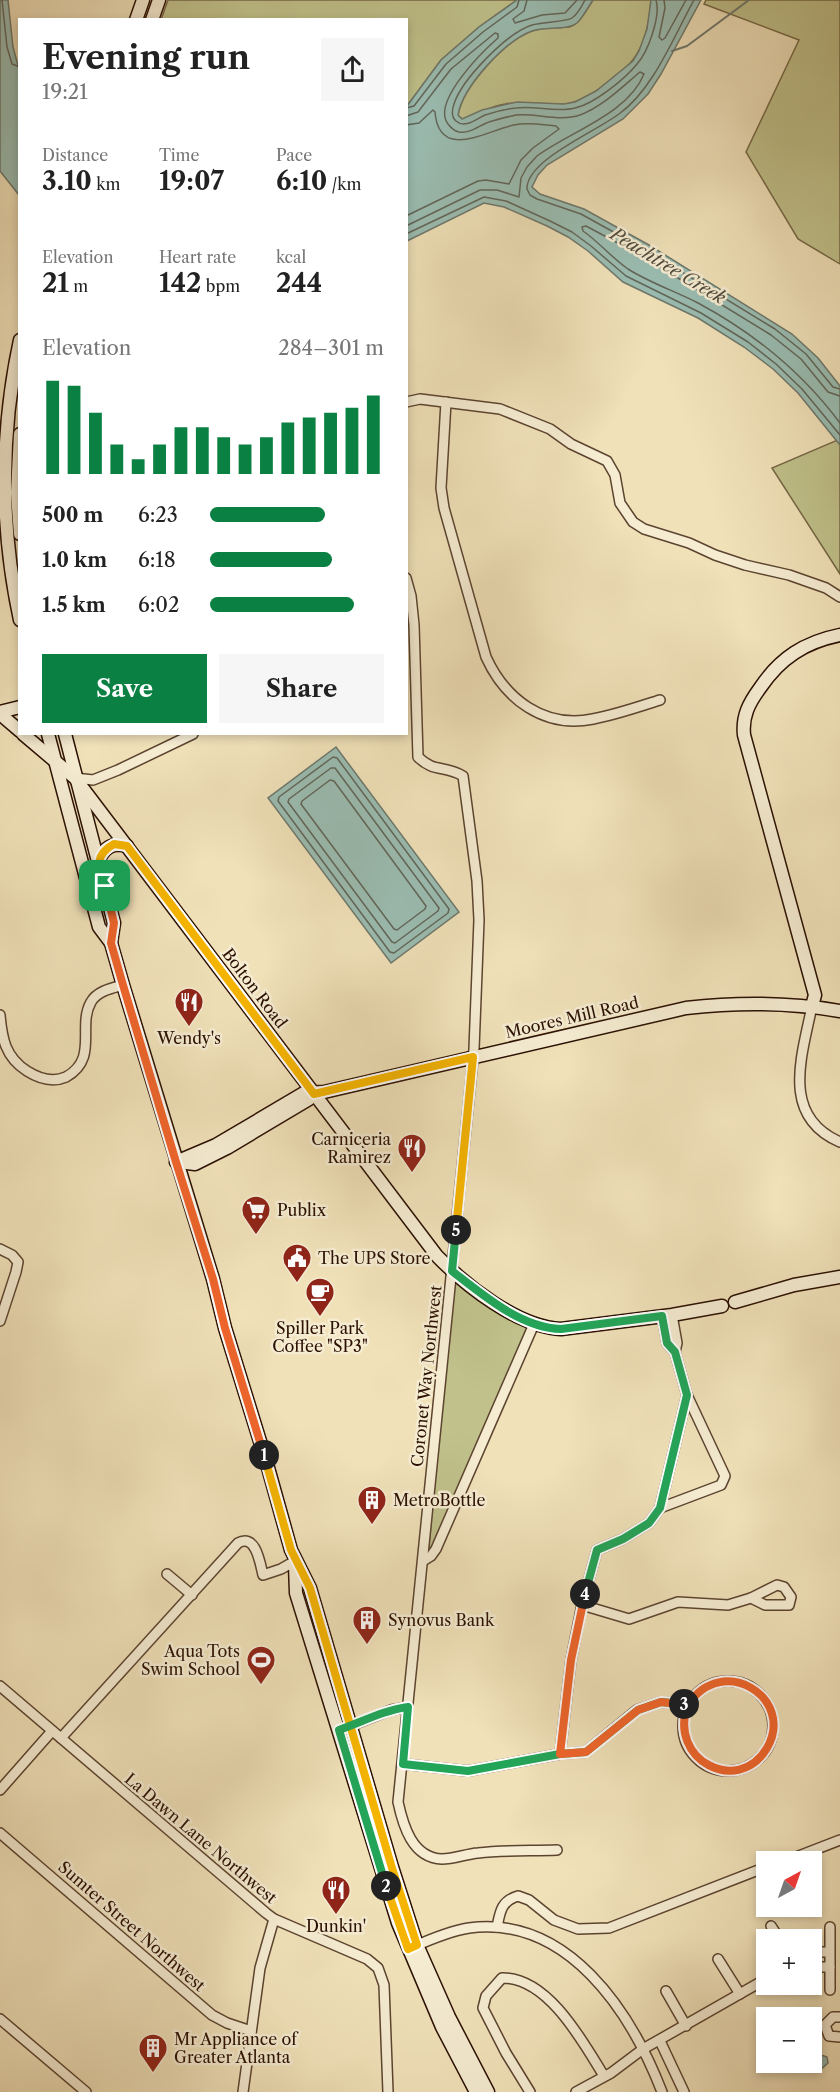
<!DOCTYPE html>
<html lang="en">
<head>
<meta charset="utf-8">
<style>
  body { margin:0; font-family:"Libre Caslon Text",serif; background:#f6f6f6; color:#222; height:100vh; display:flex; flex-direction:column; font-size:22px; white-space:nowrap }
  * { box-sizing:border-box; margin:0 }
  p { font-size:20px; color:#767676 }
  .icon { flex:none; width:33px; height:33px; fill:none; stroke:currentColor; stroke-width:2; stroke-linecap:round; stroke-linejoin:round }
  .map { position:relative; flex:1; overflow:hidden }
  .side { position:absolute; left:18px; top:18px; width:390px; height:717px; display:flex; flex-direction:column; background:#fff; border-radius:0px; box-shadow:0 3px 9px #0003 }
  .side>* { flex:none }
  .needle { width:39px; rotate:40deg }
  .fabs { position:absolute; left:756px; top:1851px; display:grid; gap:12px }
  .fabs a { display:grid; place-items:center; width:66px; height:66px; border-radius:0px; background:#fff; box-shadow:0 3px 9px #0003; font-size:30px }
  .pin { position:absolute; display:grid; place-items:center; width:51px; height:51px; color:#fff; margin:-26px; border-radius:12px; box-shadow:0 3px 9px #0006 }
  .km { position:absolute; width:30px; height:30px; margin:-15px; border-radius:50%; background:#222; color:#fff; font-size:16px; line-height:30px; text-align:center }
  .round { display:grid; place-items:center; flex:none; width:63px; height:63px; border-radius:0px; background:#f6f6f6 }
  .headline { display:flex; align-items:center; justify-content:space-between; height:102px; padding:0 24px }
  h1 { font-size:33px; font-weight:700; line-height:45px }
  .stats { display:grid; grid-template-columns:repeat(3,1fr); gap:9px; height:102px; padding:6px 24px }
  .stats div { display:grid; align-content:center }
  .stats b { font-size:26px; font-weight:700 }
  .stats small { font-size:16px; font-weight:400 }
  .stats p { font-size:16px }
  .chart { height:168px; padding:12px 24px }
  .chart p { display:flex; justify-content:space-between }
  .chart svg { width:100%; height:108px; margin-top:6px; stroke:#0b8043; stroke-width:6 }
  .action { display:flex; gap:12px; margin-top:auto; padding:12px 24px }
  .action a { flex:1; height:69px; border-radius:0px; background:#0b8043; color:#fff; font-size:24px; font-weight:700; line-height:69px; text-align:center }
  .action a+a { background:#f6f6f6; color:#222 }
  ul { padding:0 24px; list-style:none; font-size:20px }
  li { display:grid; grid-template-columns:96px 72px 1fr; align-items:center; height:45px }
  li i { height:15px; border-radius:8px; background:#0b8043 }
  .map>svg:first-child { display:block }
  .green { fill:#c0c18b; stroke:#766847; stroke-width:1.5 }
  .water { fill:#9abdb2; stroke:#6e786c; stroke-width:1.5 }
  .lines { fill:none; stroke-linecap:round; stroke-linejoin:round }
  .shore { stroke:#62665a; stroke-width:1.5 }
  .stream { stroke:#6e786c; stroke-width:2 }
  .street-casing { stroke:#5c4430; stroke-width:12 }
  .secondary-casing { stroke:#2b1003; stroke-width:15 }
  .street { stroke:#f5ecd2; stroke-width:9 }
  .secondary { stroke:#f5ecd2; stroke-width:12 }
  .split-1-casing { stroke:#fff; stroke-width:12 }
  .split-2-casing { stroke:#fff; stroke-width:12 }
  .split-3-casing { stroke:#fff; stroke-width:12 }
  .split-4-casing { stroke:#fff; stroke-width:12 }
  .split-5-casing { stroke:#fff; stroke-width:12 }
  .split-6-casing { stroke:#fff; stroke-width:12 }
  .split-1 { stroke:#f0652b; stroke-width:8 }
  .split-2 { stroke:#f5b400; stroke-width:8 }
  .split-3 { stroke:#22a559; stroke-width:8 }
  .split-4 { stroke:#f0652b; stroke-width:8 }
  .split-5 { stroke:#22a559; stroke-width:8 }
  .split-6 { stroke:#f5b400; stroke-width:8 }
  .labels { text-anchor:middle; stroke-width:5; stroke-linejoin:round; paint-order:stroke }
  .street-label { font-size:16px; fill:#2b1003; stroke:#f5ecd2 }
  .poi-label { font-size:16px; fill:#2b1003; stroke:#f5ecd2; text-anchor:start }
  .water-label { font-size:18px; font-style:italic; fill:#524d40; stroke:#f5ecd2 }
</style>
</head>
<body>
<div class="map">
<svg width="840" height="2092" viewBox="0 0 840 2092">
  <rect width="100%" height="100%" fill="#f0e1b9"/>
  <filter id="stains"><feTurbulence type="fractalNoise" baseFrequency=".00333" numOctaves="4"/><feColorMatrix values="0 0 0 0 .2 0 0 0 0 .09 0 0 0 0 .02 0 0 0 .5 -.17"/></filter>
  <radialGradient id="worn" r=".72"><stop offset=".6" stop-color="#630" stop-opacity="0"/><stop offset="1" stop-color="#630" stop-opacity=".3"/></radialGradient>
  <!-- green -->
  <g class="green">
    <path d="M168,0H517L479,27L441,60L407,106L406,20H161Z"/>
    <path d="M593,0H651C650,16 647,36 638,52C628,71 586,102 565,104C545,106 526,100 505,104C490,106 477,115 462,119L458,115C463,86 505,41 532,31C539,29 548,27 555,27C559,26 565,28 569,27C580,24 587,9 593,0Z"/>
    <path d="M706,0H840V264L798,239L746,152L799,40L704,4Z"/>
    <path d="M840,439V574L772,468Z"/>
    <path d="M452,1271L534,1324L428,1558Z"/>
  </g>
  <!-- water -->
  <g class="water">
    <path d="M0,0H8L13,47L19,69V195L0,171Z"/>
    <path d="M517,0H593C588,7 583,17 577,23C566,31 546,26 532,31C505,41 463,86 458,115L462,119L482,110L517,102L564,104L575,102L596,91L633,61L639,51L647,29L651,0H701L661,74L648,94L623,119L547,165L538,175L532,187L540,194L584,209L649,245L792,334L818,358L840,386V445L798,393L773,369L744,347L698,318L623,282L588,251L568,237L547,226L504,207L484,203L407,241V106L441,60L479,27Z"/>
    <path d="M336,747L459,912L391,963L268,798Z"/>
    <path d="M821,2055L827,2057L828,2063L818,2072H815L805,2063L812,2062V2058Z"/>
  </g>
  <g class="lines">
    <!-- shore -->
    <g class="shore">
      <path d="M2,0L7,47L12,64L20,67"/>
      <path d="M527,0L524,11L513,19L515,23L542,15L565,13L577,0"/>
      <path d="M585,0C582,6 578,14 572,18C566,22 542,22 532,25C507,33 462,79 454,104C452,110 451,117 456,121C465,129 476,119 485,115C494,112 506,109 516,108C535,105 555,113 575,108C594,104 625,79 637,64C648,52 661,16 656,0"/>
      <path d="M664,0L665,8L659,37L662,40L665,38L686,0"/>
      <path d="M694,0C674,36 653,90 619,114C597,131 526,160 527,189L530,195L537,199L581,214L646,250L775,329L806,354L833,387L840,389"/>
      <path d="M406,108L414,106L446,64L483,32L517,7L519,0"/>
      <path d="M406,116L418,112L451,69L495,33L498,34V38C483,51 431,102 448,124C451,128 455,131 459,132C470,134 480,125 489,122C498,119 507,117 516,115C537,113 559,122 580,115C603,106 621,88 640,72L644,74C628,114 569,132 537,156L527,167L521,178L519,197L497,190H480L406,226"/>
      <path d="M406,125L419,123L433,110L435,112C439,162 488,130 514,125C528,122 543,125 556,126L559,129L533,148L521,160L509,184L486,180L478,181L406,216"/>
      <path d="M406,234L484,197L506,201L550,221L572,232L591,246L626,276L701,313L748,342L776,364L802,389L840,435"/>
      <path d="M840,396L828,392L801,359L771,335L642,256L586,226L582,227L583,231C599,242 612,258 628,269C650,283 675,291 698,303C754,333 802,372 840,423"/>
      <path d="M333,757L337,758L449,909L448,913L394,953L390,952L278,801L279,797Z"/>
      <path d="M331,768H335L439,908L438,911L395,943L392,942L288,802L289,799Z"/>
      <path d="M330,780L334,781L426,906L425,909L397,930L394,929L301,804L302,801Z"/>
    </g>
    <!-- stream -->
    <path class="stream" d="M672,51L687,46L749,0"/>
    <!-- street casing -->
    <g class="street-casing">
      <g id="street">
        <path d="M406,402L420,399L500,409L550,429L571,444L607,461L615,475L620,503L633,522L644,529L689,543L715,555L745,565L789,575L826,588L840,597"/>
        <path d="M446,402L441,488L444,508L486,657C505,699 544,729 593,719C615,715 638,707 660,700"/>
        <path d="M406,578L411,596L414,625L418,757C434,773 445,765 463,776L477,881L479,920L474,1049L398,1802C403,1825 412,1858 442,1859C454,1859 466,1854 478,1853C504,1850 531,1851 557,1850"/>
        <path d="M75,778L93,780L118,770L193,734"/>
        <path d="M812,1006C802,1056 780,1116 840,1142"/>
        <path d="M0,1015C2,1038 5,1057 27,1071C38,1078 52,1083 66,1077C99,1059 77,1026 91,1002C97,991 112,988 123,985"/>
        <path d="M0,1249L12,1255L18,1262L16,1272L0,1321"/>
        <path d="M672,1315L677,1343L675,1352"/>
        <path d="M660,1508L721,1485L725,1476L687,1395"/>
        <path d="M423,1561L431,1556L436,1549L534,1324"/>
        <path d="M167,1574L192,1595"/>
        <path d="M777,1585L784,1587L791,1597L789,1605H765L751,1598Z"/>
        <path d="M582,1605L629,1619L678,1602L728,1605L751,1598"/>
        <circle cx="728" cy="1726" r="45"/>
        <path d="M0,1686L266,1913L274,1919L367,1959L378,1968L384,1985L388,2092"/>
        <path d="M345,1728L391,1710L408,1707"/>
        <path d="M61,1738L238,1543C256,1533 260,1563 263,1575L281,1569L295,1561"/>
        <path d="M560,1754L571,1660L582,1605L597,1550L623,1539L649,1523L660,1508L687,1395L675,1352L667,1343L662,1316"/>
        <path d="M403,1764L468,1771L560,1754L586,1752L637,1710L661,1702L688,1705"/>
        <path d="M0,1790L52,1731"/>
        <path d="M0,1833L212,2015L227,2023L251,2031"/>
        <path d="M783,1862L840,1840"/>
        <path d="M771,1926L780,1940"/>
        <path d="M497,1927C500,1912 501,1901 518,1896L529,1900L554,1920L578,1929L609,1928L766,1867"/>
        <path d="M413,1947C431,1939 450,1931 469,1928C568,1915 631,2012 662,2092"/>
        <path d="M812,1952H829"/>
        <path d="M718,1959L740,1994"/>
        <path d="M812,1967H830V1990"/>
        <path d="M830,1967V1927"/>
        <path d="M666,1991L686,2026"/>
        <path d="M840,2017H833L825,2025L829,2036L840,2037"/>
        <path d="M0,2019L86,2092"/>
        <path d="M660,2041L684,2092"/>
        <path d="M243,2092L260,1968L274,1919"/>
        <path d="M530,2092L506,2053L483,2008L486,1996L502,1978C548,1977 583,2042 604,2076"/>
        <path d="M576,2092L611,2073L643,2049L766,1979"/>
      </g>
    </g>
    <!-- secondary casing -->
    <g class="secondary-casing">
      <g id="secondary">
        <path d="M136,20L143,0"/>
        <path d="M152,20L159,0"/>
        <path d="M20,340C0,433 0,527 20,620"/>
        <path d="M20,434L17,493L20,534"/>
        <path d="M0,712L20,707"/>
        <path d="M0,714L20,731"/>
        <path d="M23,734L75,778L437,1256C466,1286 518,1327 561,1329L672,1315L722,1306"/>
        <path d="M48,734L99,927L111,943"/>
        <path d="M65,734L114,923L111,943L123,985L213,1279L225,1328L267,1464L291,1550L310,1588L392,1867L417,1945L449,2017L488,2092"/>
        <path d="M98,862C103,848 112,842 127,846"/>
        <path d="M812,1006L815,995L744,735C742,716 749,703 760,688C780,658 805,642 840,635"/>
        <path d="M176,1162L216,1145L304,1093L324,1092L686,1008C738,1002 788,1002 840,1011"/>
        <path d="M179,1162L195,1164L227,1148L309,1099"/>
        <path d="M735,1302L794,1285L840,1277"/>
        <path d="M295,1565L296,1593L398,1923L442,2027L476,2092"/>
      </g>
    </g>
    <!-- street -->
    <use href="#street" class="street"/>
    <!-- secondary -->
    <use href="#secondary" class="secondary"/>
  </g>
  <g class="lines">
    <!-- split-1 casing -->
    <g class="split-1-casing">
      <path id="split-1" d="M105,886L114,923L111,943L123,985L176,1162L213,1279L225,1328L264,1455"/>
    </g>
    <!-- split-2 casing -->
    <g class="split-2-casing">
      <path id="split-2" d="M264,1455L291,1550L310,1588L392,1868L417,1945L408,1949L386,1886"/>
    </g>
    <!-- split-3 casing -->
    <g class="split-3-casing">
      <path id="split-3" d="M386,1886L339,1730C362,1722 384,1710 408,1707L403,1764L468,1771L560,1754L586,1752L638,1710L661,1702L684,1704"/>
    </g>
    <!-- split-4 casing -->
    <g class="split-4-casing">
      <path id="split-4" d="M585,1594L571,1660L560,1754L586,1752L638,1710L661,1702L688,1705C722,1652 796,1698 767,1748C738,1797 667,1759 688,1705L684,1704"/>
    </g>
    <!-- split-5 casing -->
    <g class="split-5-casing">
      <path id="split-5" d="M456,1230L452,1271C483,1295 521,1328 561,1329L662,1316L667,1343L675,1352L687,1395L660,1508L649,1523L623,1539L597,1550L585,1594"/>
    </g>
    <!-- split-6 casing -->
    <g class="split-6-casing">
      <path id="split-6" d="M105,886C99,867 93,856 114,844L127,846L314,1094L473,1057L456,1230"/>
    </g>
    <!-- split-1 -->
    <use href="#split-1" class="split-1"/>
    <!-- split-2 -->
    <use href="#split-2" class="split-2"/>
    <!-- split-3 -->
    <use href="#split-3" class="split-3"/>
    <!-- split-4 -->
    <use href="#split-4" class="split-4"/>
    <!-- split-5 -->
    <use href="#split-5" class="split-5"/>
    <!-- split-6 -->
    <use href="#split-6" class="split-6"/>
  </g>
  <!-- icons -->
  <defs>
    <g id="restaurant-pin" transform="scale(1.5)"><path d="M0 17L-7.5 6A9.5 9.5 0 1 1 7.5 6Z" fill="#8f2418" stroke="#f5ecd2"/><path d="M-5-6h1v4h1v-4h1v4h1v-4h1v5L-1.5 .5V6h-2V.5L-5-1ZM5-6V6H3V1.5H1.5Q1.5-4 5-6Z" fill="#fff"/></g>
    <g id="supermarket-pin" transform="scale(1.5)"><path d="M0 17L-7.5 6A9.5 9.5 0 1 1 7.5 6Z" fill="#8f2418" stroke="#f5ecd2"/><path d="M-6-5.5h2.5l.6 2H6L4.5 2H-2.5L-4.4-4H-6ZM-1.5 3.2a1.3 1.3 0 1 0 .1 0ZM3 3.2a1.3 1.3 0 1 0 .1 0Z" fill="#fff"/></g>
    <g id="civic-pin" transform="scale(1.5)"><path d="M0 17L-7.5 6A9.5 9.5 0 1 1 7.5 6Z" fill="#8f2418" stroke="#f5ecd2"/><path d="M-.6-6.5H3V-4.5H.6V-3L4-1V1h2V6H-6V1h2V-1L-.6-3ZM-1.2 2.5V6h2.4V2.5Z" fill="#fff"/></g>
    <g id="cafe-pin" transform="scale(1.5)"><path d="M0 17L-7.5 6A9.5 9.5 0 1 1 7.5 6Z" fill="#8f2418" stroke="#f5ecd2"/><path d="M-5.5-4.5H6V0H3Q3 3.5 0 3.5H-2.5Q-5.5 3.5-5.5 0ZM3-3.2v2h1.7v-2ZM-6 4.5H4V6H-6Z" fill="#fff"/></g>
    <g id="building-pin" transform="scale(1.5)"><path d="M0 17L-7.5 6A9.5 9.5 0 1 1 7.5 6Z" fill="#8f2418" stroke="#f5ecd2"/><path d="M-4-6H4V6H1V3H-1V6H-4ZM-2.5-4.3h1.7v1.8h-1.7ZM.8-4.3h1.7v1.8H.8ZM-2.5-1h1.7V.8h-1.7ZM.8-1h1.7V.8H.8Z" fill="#fff"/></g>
    <g id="stadium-pin" transform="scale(1.5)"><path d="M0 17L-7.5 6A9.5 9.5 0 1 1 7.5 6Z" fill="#8f2418" stroke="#f5ecd2"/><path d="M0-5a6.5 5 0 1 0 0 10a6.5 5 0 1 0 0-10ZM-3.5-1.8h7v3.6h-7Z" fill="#fff"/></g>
  </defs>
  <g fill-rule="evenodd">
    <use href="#restaurant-pin" x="189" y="1002"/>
    <use href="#restaurant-pin" x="412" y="1148"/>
    <use href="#supermarket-pin" x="256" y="1210"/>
    <use href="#civic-pin" x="297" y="1258"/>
    <use href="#cafe-pin" x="320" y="1292"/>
    <use href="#building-pin" x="372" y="1500"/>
    <use href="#building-pin" x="367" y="1620"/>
    <use href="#stadium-pin" x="261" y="1660"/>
    <use href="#restaurant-pin" x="336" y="1890"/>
    <use href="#building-pin" x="153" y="2048"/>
  </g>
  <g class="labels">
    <!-- street labels -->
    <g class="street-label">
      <text transform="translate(255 988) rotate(53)" y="6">Bolton Road</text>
      <text transform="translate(572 1017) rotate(-13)" y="6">Moores Mill Road</text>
      <text transform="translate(426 1376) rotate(-84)" y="6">Coronet Way Northwest</text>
      <text transform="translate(201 1838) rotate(40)" y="6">La Dawn Lane Northwest</text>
      <text transform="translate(132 1926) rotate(41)" y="6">Sumter Street Northwest</text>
    </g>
    <!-- poi labels -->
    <g class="poi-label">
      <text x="189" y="1044" text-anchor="middle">Wendy's</text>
      <text x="391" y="1145" text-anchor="end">Carniceria<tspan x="391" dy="18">Ramirez</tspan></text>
      <text x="277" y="1216">Publix</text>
      <text x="318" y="1264">The UPS Store</text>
      <text x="320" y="1334" text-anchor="middle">Spiller Park<tspan x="320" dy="18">Coffee "SP3"</tspan></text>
      <text x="393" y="1506">MetroBottle</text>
      <text x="388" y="1626">Synovus Bank</text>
      <text x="240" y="1657" text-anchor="end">Aqua Tots<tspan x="240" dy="18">Swim School</tspan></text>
      <text x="336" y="1932" text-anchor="middle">Dunkin'</text>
      <text x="174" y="2045">Mr Appliance of<tspan x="174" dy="18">Greater Atlanta</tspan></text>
    </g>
    <!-- water labels -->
    <g class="water-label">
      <text transform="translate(668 266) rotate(31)" y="6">Peachtree Creek</text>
    </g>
  </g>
  <rect width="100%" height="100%" filter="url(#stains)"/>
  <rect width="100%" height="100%" fill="url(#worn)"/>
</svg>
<div class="fabs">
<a><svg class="needle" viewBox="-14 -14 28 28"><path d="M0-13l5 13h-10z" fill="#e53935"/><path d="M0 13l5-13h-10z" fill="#767676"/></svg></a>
<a>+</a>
<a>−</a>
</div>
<div class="pin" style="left:105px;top:886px;background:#1e9e55"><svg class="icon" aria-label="arrive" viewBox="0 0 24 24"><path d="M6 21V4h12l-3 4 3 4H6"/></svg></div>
<b class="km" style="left:264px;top:1455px">1</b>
<b class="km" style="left:386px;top:1886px">2</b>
<b class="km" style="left:684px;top:1704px">3</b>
<b class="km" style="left:585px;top:1594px">4</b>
<b class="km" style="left:456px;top:1230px">5</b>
<section class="side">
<div class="headline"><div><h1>Evening run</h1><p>19:21</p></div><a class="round"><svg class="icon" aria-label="share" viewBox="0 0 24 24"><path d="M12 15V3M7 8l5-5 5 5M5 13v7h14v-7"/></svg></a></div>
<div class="stats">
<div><p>Distance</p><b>3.10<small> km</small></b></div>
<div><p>Time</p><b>19:07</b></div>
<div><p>Pace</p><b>6:10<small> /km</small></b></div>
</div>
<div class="stats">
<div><p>Elevation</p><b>21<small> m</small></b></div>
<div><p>Heart rate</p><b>142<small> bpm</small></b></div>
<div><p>kcal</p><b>244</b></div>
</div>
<div class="chart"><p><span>Elevation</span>284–301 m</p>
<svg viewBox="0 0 160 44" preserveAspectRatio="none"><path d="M5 44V6M15 44V8M25 44V19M35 44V32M45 44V38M55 44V32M65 44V25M75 44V25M85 44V29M95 44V32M105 44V29M115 44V23M125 44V21M135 44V19M145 44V17M155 44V12"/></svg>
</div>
<ul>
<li><b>500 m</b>6:23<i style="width:66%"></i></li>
<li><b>1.0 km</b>6:18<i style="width:70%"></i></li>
<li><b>1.5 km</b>6:02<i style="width:83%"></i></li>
</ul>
<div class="action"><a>Save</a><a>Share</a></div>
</section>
</div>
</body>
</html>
